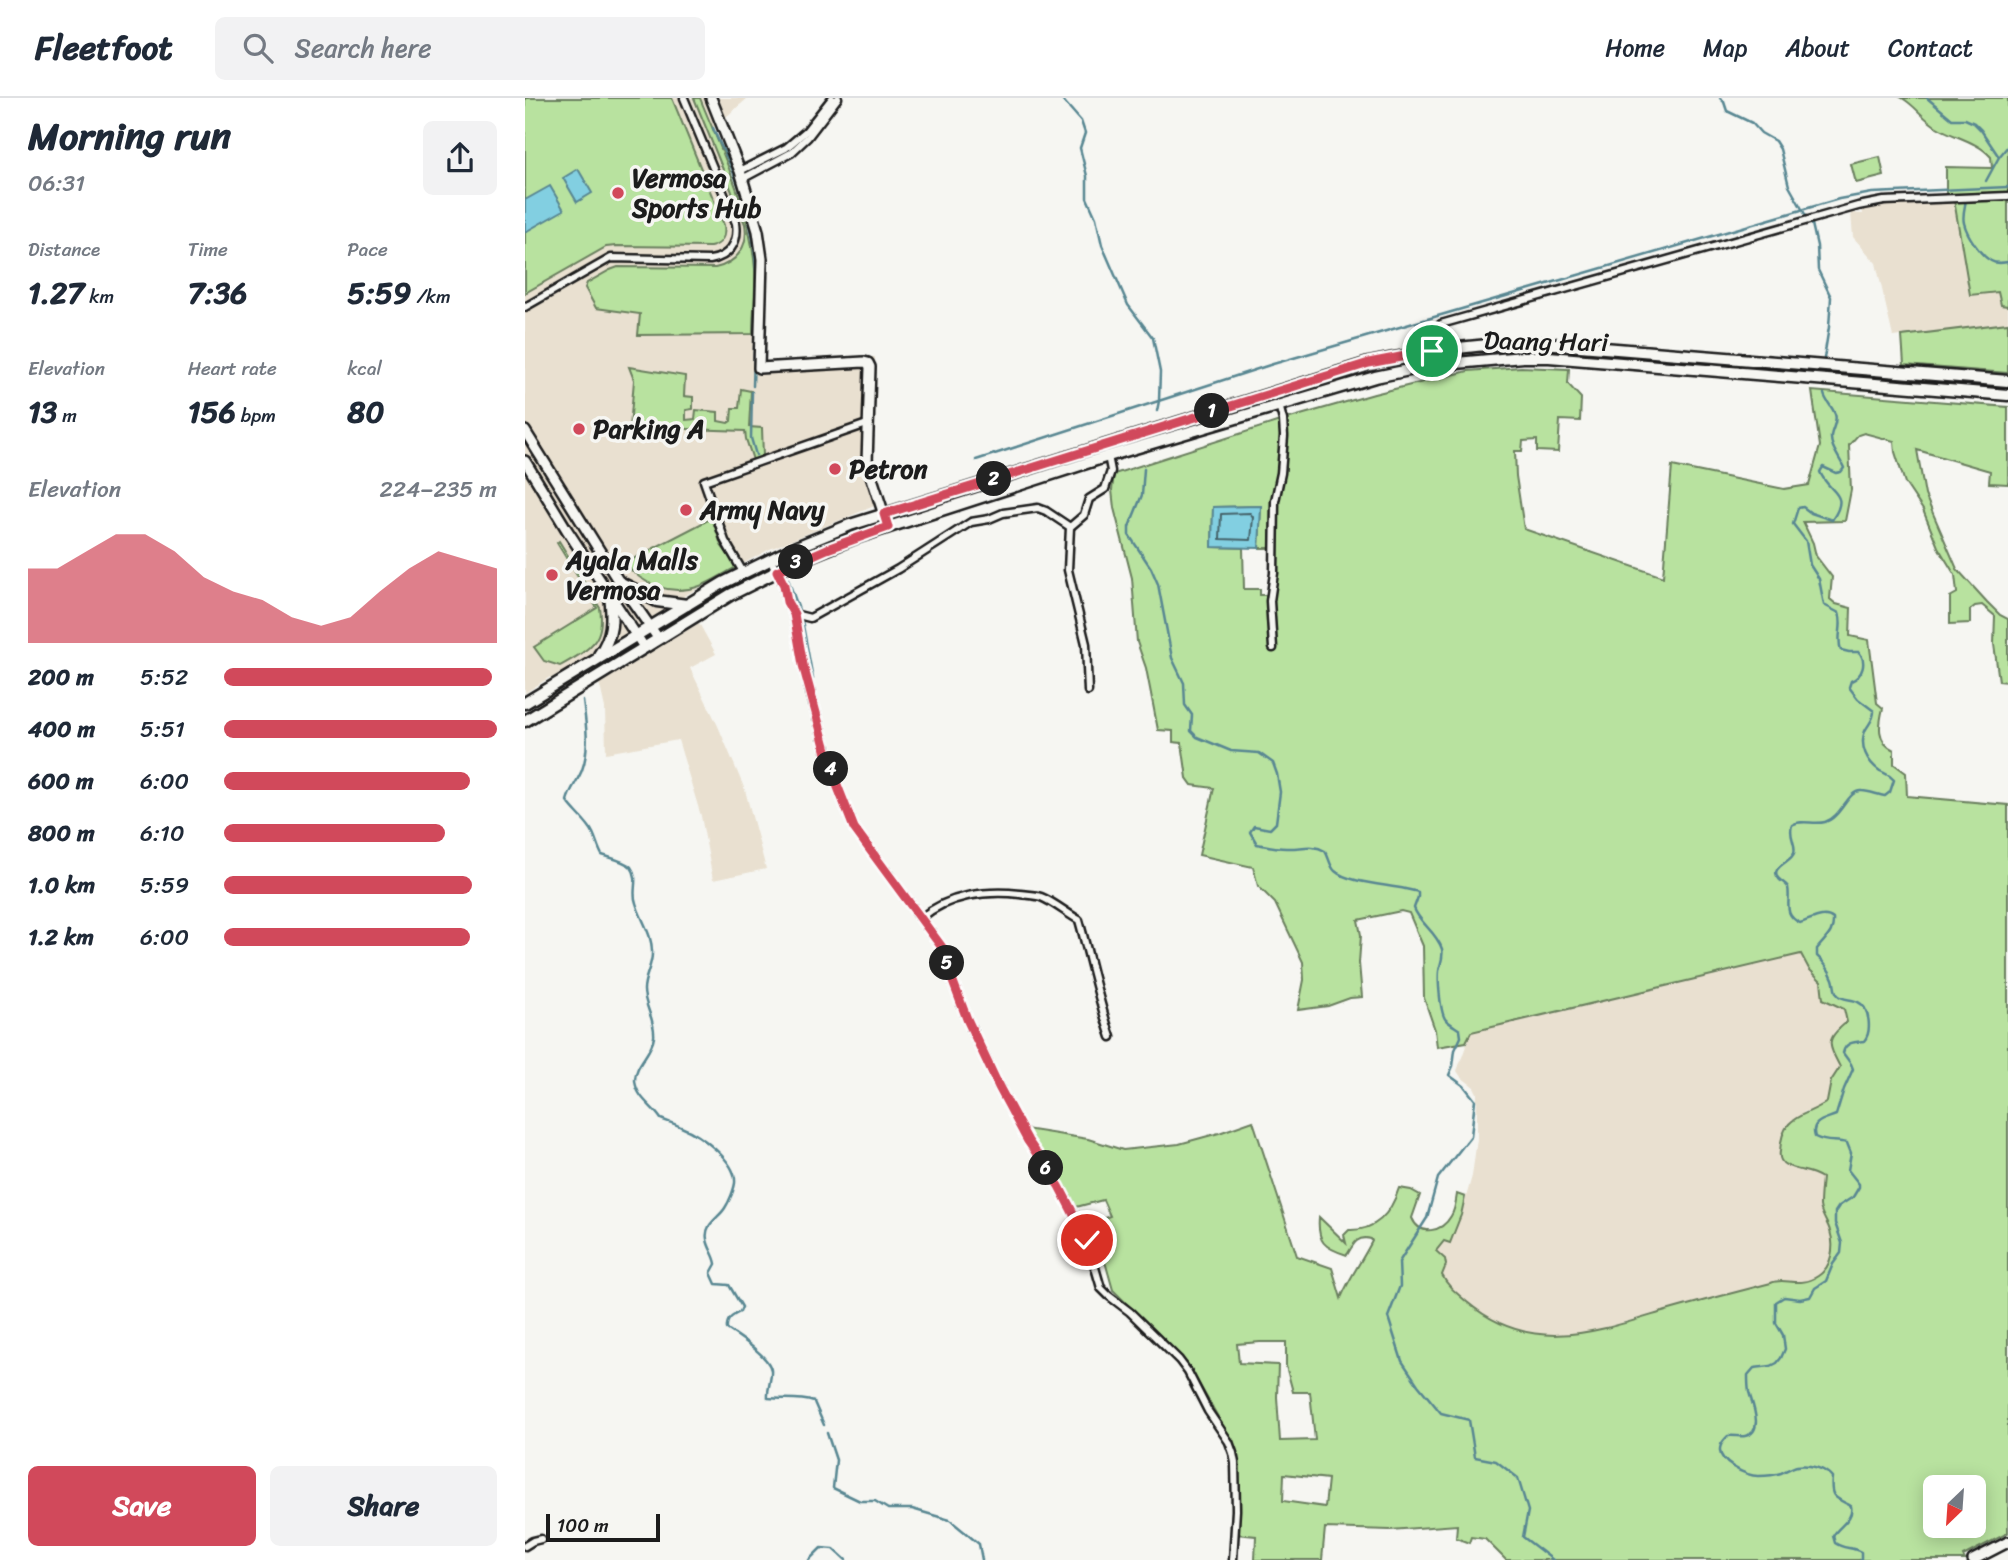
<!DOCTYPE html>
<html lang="en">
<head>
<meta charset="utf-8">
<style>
  body { margin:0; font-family:Sriracha,sans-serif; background:#f2f2f3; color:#1f2937; height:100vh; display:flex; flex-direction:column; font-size:26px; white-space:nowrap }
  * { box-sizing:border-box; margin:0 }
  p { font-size:23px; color:#747a83 }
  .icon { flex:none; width:38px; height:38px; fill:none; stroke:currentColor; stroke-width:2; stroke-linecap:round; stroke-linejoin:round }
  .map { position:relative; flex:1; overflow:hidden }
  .sheet { display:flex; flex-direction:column; background:#fff; width:525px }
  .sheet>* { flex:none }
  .needle { width:46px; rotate:205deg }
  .controls { position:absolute; left:1398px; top:1377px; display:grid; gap:14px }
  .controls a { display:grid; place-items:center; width:63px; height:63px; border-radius:10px; background:#fff; box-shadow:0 4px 18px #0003; font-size:35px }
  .scale { position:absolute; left:21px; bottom:18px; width:114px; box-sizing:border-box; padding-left:7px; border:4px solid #1c1c1c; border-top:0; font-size:19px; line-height:24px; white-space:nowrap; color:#1c1c1c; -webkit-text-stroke:5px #f6f6f2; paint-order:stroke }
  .pin { position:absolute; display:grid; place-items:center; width:60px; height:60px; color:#fff; margin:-30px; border:4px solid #fff; border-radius:50%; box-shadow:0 2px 7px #0007 }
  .km { position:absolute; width:35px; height:35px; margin:-18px; border-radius:50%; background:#222; color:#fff; font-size:19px; line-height:35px; text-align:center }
  .round { display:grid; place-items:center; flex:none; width:74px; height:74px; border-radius:10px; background:#f2f2f3 }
  .headline { display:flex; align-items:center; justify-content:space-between; height:119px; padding:0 28px }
  h1 { font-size:38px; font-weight:700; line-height:52px }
  .stats { display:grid; grid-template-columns:repeat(3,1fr); gap:10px; height:119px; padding:7px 28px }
  .stats div { display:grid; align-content:center }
  .stats b { font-size:30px; font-weight:700 }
  .stats small { font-size:19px; font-weight:400 }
  .stats p { font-size:19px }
  .chart { height:196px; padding:14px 28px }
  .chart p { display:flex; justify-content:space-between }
  .chart svg { width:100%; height:126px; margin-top:7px; fill:#d1495b; opacity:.7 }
  .button { display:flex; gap:14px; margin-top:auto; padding:14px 28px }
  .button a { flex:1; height:80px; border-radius:10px; background:#d1495b; color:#fff; font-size:28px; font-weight:700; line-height:80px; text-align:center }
  .button a+a { background:#f2f2f3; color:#1f2937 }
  ul { padding:0 28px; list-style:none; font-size:23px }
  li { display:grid; grid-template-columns:112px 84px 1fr; align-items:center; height:52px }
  li i { height:18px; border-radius:9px; background:#d1495b }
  header { display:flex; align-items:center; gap:42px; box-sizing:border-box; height:98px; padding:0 35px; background:#fff; border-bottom:2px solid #e0e1e3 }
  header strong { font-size:33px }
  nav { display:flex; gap:38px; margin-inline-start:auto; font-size:24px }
  .search { width:490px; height:63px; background:#f2f2f3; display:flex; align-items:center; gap:18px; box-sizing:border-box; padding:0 24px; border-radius:10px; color:#747a83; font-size:26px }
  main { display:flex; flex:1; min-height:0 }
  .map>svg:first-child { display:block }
  .built { fill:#e9e0d0 }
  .green { fill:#b8e29f; stroke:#6a7f5e; stroke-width:2; fill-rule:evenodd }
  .water { fill:#82cfe1; stroke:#598792; stroke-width:2 }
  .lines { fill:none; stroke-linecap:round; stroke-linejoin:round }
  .shore { stroke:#45646b; stroke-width:2 }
  .stream { stroke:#598792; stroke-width:2.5 }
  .street-casing { stroke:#1c1c1c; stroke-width:11 }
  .secondary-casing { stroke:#1c1c1c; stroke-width:14 }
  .primary-casing { stroke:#1c1c1c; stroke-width:15 }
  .street { stroke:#f6f6f2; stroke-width:6 }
  .secondary { stroke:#f6f6f2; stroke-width:9 }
  .primary { stroke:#f6f6f2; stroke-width:10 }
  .route-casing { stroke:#fff; stroke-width:14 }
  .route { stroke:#d1495b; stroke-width:9 }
  .poi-dot { fill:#d1495b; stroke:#f6f6f2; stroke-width:2.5 }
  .labels { text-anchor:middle; stroke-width:7; stroke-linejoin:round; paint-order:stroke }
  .poi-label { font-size:26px; font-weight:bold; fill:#1c1c1c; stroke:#f6f6f2; text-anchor:start }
  .street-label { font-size:26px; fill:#1c1c1c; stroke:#f6f6f2 }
</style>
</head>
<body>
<header>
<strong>Fleetfoot</strong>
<div class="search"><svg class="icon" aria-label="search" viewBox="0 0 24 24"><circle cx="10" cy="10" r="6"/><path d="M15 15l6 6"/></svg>Search here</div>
<nav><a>Home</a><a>Map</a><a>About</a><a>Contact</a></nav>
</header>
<main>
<section class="sheet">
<div class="headline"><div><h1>Morning run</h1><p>06:31</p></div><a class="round"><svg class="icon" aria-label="share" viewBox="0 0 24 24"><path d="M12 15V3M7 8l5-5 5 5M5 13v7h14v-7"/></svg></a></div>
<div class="stats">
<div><p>Distance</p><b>1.27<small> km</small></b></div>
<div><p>Time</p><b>7:36</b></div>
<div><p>Pace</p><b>5:59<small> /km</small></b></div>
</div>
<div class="stats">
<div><p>Elevation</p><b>13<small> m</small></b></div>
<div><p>Heart rate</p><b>156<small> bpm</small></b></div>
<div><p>kcal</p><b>80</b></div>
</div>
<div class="chart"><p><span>Elevation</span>224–235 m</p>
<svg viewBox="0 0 160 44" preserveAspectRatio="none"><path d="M0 44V18L10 18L20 12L30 6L40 6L50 12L60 21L70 26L80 29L90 35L100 38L110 35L120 26L130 18L140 12L150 15L160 18V44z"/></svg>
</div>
<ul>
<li><b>200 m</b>5:52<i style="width:98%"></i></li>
<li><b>400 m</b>5:51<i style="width:100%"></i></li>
<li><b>600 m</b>6:00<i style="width:90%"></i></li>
<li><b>800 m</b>6:10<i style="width:81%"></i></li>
<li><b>1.0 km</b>5:59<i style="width:91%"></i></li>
<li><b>1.2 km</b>6:00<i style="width:90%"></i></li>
</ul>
<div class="button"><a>Save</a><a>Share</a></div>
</section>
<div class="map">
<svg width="1483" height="1462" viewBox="0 0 1483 1462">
  <rect width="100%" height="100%" fill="#f6f6f2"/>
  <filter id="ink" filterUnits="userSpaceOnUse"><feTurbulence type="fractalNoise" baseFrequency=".0143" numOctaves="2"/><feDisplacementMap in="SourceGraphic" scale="14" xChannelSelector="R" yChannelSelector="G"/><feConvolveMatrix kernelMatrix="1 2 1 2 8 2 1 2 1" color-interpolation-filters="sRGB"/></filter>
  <g filter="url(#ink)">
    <!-- built -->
    <g class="built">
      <path d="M0,0H223L187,31L217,105L224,131L230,173L72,210L115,216L114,237L228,236L227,266L350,259L348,363L359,404L245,451L159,498L191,556L165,570L193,628L220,692L241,771L188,782L176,718L153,642L81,655L80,610L75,588L62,560L27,581L25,579L0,595Z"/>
      <path d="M1429,102L1445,196L1473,194L1476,207L1483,208V225L1368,239L1351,165L1328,139L1326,115L1338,116L1337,111L1352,108Z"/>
      <path d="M1276,856L1284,871L1319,911L1322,924L1309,934L1306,951L1315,969L1306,983L1302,1005L1293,1010L1279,1014L1262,1068L1288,1074L1297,1080L1295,1111L1305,1133L1308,1152L1302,1168L1294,1178L1275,1186L1252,1182L1246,1185L1056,1236L1018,1238L983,1230L954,1214L924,1189L917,1177L921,1167L911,1153L919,1142L925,1145L936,1117L947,1078L952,1041V995L949,989L936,979L932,973L946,934Z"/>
    </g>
    <!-- green -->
    <g class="green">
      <path d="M0,0H147L199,127C201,139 196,147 185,149L91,148L81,149L0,195Z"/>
      <path d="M169,0H175C197,55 225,110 230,171C231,192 228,215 228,236L113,237L115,216L71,210L60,190L62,185L85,172L93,169L190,170C212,165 224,148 220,126Z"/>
      <path d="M1377,0H1483V95L1421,97V69L1467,70L1466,59C1452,43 1430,40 1412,29C1397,20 1391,8 1377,0Z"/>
      <path d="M1355,59L1359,78L1331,85L1326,66Z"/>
      <path d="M1483,100V208L1476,207L1473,194L1445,197L1429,102Z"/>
      <path d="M1483,225V275L1379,267L1377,238Z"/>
      <path d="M104,269L160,278L159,298L168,299V311L161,312V322L170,321L171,312L193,314V323L203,325L206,323L207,310H214L216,291L226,293L224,329L237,330L238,358L228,362L221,341L220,333L105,329L109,282Z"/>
      <path d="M996,269L1044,271L1043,286L1056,300L1055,323L1035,322L1033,354L1012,353V342L998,343L997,353H990L991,378L999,431L1138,479L1147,368L1259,391L1284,387L1295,348L1287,293L1483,309V386L1464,385L1465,373L1392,352L1400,397L1432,471L1462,504L1475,517L1483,521V584L1474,583L1469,546L1470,518L1457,507L1450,508L1445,512V525L1425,526V499L1432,495L1430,477L1413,449L1398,412L1380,385L1370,354L1369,343L1339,335L1333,337L1324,347L1326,392L1320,423L1278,424L1288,445L1291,458L1307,479L1305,501L1311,506L1326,510L1325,538L1344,542L1352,605L1358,610C1354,626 1351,644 1369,652V666L1381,675L1382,698L1483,707V1435L1438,1458L1440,1462H981L960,1441L946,1439L944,1445L931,1440L932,1427L865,1432L800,1430L797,1462H730L731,1438L711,1436V1355L708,1345L662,1265L588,1192L581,1167L563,1126L585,1118L578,1102L551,1109L501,1031L563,1041L598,1052L654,1046L694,1035L728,1023L772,1158L807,1170L816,1200C824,1180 837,1163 847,1143L846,1141C832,1137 828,1147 822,1157C799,1150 792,1144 794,1119L821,1145L819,1137L824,1132C851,1133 866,1115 874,1090L886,1092L895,1097L887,1120C895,1139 917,1134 926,1118C930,1112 931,1103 932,1096L940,1099L936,1117L925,1145L919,1143L911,1153L920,1161L921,1167L917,1177C923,1189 932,1195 942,1204C1006,1258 1070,1234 1141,1213C1176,1203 1211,1194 1246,1185C1259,1178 1274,1191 1293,1178C1307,1169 1310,1148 1305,1133C1303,1125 1296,1117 1295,1108C1295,1099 1296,1089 1297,1080C1284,1071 1273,1074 1261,1067C1255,1064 1254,1059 1255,1053C1257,1016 1278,1020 1302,1004L1306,983L1315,969C1303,946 1300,941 1322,924L1319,911L1298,901L1296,883L1284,871L1276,856L946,934L941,944L912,949L910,932L899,900L898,848L884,815L876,813L833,822L836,837L834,865L837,899L825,900L803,908L773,912L779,882L778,864L750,805L733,788L728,769L674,757L689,690L667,687L662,680L657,645L648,644V633L633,632L621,570L612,544L607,480L589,410L587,392L589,376L758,322L849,296L943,273ZM736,408L734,450H747L744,497H735V491H719L718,450L687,449L688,409ZM735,1244H761V1268L768,1294H785L790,1342L755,1343L752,1299L753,1267L714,1265L712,1246ZM759,1376L803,1381L800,1409L758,1403ZM1410,1390H1449V1428H1410Z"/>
      <path d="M187,420L196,447L209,465L210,470C198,476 187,484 175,488C146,498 118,488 100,465Z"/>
      <path d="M34,443L75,510C81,545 61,553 35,568L19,563L9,549L72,510L32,445Z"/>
    </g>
    <!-- water -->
    <g class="water">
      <path d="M53,71L67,95L52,104L38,80Z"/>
      <path d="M25,88L39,112L0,134V102Z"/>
      <path d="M736,408L734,450L687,449L688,409Z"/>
    </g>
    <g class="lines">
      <!-- shore -->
      <path class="shore" d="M725,415L728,419L726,442L695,441L696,416Z"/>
      <!-- stream -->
      <g class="stream">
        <path d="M536,0L556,23L560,35L555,50L562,78V100L571,120L577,147L603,207L628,240L635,274L634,303L632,313"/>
        <path d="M1195,0L1199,4L1202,13L1227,25L1236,35L1250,43L1255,51L1264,88L1281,118"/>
        <path d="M1402,0L1427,21H1440L1449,25L1456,32L1474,59"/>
        <path d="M188,30C194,46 203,60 209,76C221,106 230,140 231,173"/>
        <path d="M1461,83L1474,59L1483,48"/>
        <path d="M1441,102C1440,109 1437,117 1439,125C1442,137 1455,157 1466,163C1471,166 1477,165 1483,164"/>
        <path d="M1287,126L1292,148L1293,172L1306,199L1304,229L1299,260"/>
        <path d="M228,288L231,190"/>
        <path d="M227,294L226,340L231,357"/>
        <path d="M1299,296C1301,304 1307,308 1310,316C1313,324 1307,330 1306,338C1305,349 1315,360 1319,370L1316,374L1311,375L1298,369L1295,374C1304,396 1326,394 1307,422L1286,415L1278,409L1273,410L1268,426L1281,443L1285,467L1294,481L1299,507L1314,515C1319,527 1311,539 1316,552L1324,554H1334C1342,564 1338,578 1326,583L1324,589L1333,601L1349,613C1349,622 1344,625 1340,633C1334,648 1342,664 1355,673C1361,676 1364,676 1369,682L1365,694L1360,698C1353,697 1344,693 1337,693C1323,691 1317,719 1300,724C1289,727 1276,721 1267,727C1263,739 1272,746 1269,755C1267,764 1243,769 1254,781C1257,784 1261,786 1263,789C1266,805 1257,816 1275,825C1286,822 1299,813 1308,821C1309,836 1300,840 1292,851V858C1299,864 1304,871 1308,881C1310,886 1309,892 1312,896C1317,903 1326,900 1333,904C1345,909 1347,934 1339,943C1329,944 1320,944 1318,955L1326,966L1328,971L1319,991L1311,1017C1299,1022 1285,1023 1290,1039C1301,1045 1310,1042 1322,1045L1326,1055L1323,1072L1334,1086V1089L1328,1099L1314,1108L1310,1114V1125L1317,1145L1316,1155L1308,1166L1301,1183L1290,1190L1285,1199L1275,1201L1259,1199L1251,1204V1225L1258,1237L1260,1251L1256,1260L1252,1265L1246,1268L1229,1270L1223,1277C1223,1282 1223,1288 1224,1294C1227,1305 1240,1335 1220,1338C1215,1339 1209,1337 1203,1338C1201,1340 1197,1344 1196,1347C1189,1363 1222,1379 1234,1378C1241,1378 1250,1377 1256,1375C1261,1373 1267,1369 1272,1368C1284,1366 1300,1370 1307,1379C1305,1400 1309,1399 1326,1408C1329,1422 1314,1427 1308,1438L1310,1445C1318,1451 1327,1449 1336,1454V1462"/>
        <path d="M451,362L748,266L1314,101L1347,95L1483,89"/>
        <path d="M619,371L617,397L604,429V437L626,470L633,486L647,560L659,585L660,607L667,617L666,633L672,639L706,653L734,655L748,665L752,676L755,694L751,725L745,731L729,728L725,734L732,746C742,748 751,750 761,750C776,751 787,745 800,753C804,759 805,769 810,773C824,786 873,787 893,794V799L889,810C894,825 911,833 917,851C919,859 915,866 914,873C913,882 915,916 921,922C925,926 931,929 935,932L936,939L930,952L928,968L924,977L939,988L950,1002L946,1038L913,1080L902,1120L874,1164L875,1188L863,1219L877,1263L893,1287L916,1315L944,1322L950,1359L971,1363L993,1380L1003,1413L998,1439L1028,1462"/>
        <path d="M263,481L275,515"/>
        <path d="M277,522L288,581"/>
        <path d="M58,603C61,625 65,651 57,672C53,683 45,691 42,703C49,713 58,720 65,730C70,736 72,748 77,757C86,760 100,763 106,769C115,781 106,793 111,805C116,822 128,837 127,856C127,868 119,879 119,892C119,908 131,923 129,939C127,955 110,966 110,982C111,1000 128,1008 136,1021C143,1024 150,1026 156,1029C174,1036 212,1063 210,1085C209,1092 204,1104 200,1110C194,1120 179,1126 182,1141C183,1150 190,1157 191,1166L186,1175L191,1186L204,1187L217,1209L215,1214C207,1218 201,1221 202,1231C214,1239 244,1258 246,1272C247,1281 242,1290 243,1300C260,1302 273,1299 289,1304L299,1327"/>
        <path d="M302,1335L311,1362L308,1390L335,1403H350L363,1411H387L425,1422L454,1446L457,1462"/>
        <path d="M284,1462L296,1450L309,1451L321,1462"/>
      </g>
      <!-- street casing -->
      <g class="street-casing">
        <g id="street">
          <path d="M215,73L261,50L281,33L307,0"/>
          <path d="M217,81L266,55L283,39L313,0"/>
          <path d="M0,209L86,160L185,162C204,159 214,145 211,125L159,0"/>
          <path d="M907,253L908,237L916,226L1333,108L1359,103L1483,98"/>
          <path d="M545,429L559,417L564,401L580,391L586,373L583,358"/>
          <path d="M245,461L259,487L262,504L269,516L278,567L307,674L329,730L419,852L424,873L442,921L474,989L503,1043L534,1088L553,1123L562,1142L576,1190L584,1198L605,1214L654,1262L663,1274L683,1313L704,1344L708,1355L710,1365L711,1412L708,1462"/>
          <path d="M218,474L200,443L179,383L342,326"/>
          <path d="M269,516L285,520L373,471L446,424L464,421L478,415L513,410L521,413L545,429L543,472L561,546L563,593"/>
          <path d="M748,550L745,503L749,475L750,403L756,375L759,338L758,322L754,307"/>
          <path d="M396,820C423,797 461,792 495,796C501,797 510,797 516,799C527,803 543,816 554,822C565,861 573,901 586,939"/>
          <path d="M0,1448L8,1443L16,1441"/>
        </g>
      </g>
      <!-- secondary casing -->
      <g class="secondary-casing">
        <g id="secondary">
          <path d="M186,0L215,73L233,133L237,161L234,270L339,264L343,265L345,269L342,365L363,429"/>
          <path d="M0,333L94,484L133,540"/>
          <path d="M0,363L42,432L119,549"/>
          <path d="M1448,1462L1483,1444"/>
        </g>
      </g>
      <!-- primary casing -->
      <g class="primary-casing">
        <g id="primary">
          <path d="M94,484L132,503L162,507"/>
          <path d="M74,557C88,538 88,521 85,498"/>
          <path d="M0,605L198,485L269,450L325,427L844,265C901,253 959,244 1018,245L1483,283"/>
          <path d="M0,623L205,497L275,462L330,440L583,358L850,279L909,267L998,259H1024L1483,297"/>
        </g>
      </g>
      <!-- street -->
      <use href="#street" class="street"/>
      <!-- secondary -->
      <use href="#secondary" class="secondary"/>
      <!-- primary -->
      <use href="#primary" class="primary"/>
    </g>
  </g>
  <g class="lines" filter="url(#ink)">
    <!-- route casing -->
    <g class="route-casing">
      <path id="route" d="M562,1142L534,1088L503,1043L474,989L442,921L424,873L419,852L329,730L307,674L278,567L269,516L262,504L259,487L252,473L302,451L363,429L359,416L844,265L907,253"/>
    </g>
    <!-- route -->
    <use href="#route" class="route"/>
  </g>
  <!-- markers -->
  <g class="poi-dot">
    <circle cx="93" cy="95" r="7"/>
    <circle cx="54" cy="331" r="7"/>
    <circle cx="310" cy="371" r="7"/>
    <circle cx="161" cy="412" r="7"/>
    <circle cx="27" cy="477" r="7"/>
  </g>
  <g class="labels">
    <!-- poi labels -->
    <g class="poi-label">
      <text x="107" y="89">Vermosa<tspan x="107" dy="30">Sports Hub</tspan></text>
      <text x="68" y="340">Parking A</text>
      <text x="324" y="380">Petron</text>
      <text x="175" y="421">Army Navy</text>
      <text x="41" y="471">Ayala Malls<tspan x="41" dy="30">Vermosa</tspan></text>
    </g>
    <!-- street labels -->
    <g class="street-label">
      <text transform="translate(1021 243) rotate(1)" y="9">Daang Hari</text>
    </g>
  </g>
</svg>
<div class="controls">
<a><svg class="needle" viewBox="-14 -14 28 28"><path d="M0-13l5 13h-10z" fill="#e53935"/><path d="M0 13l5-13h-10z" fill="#747a83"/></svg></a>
</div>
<div class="scale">100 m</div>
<div class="pin" style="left:907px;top:253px;background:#1e9e55"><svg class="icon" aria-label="arrive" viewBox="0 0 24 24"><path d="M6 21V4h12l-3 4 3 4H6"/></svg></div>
<div class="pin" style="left:562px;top:1142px;background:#d93025"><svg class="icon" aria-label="check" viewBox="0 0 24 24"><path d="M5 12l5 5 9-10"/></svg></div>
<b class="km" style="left:687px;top:313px">1</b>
<b class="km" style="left:469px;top:381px">2</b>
<b class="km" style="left:271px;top:464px">3</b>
<b class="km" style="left:306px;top:671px">4</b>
<b class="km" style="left:422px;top:865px">5</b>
<b class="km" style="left:521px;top:1070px">6</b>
</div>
</main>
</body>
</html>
